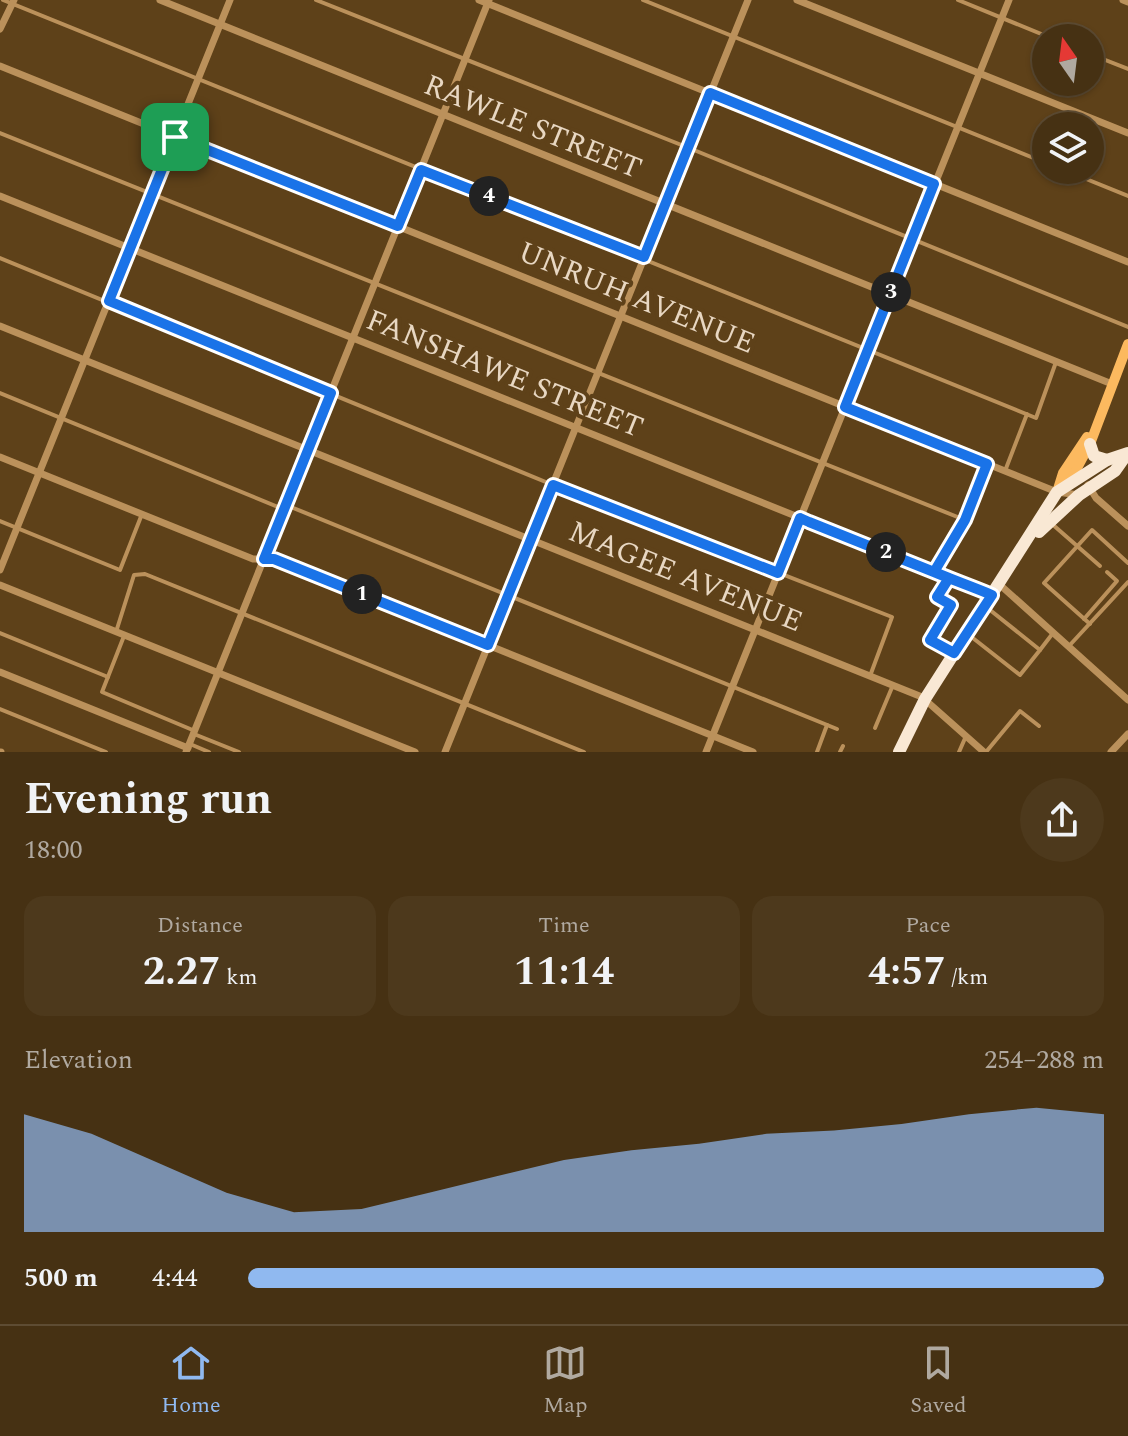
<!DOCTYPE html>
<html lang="en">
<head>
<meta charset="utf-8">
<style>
  body { margin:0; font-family:Spectral,serif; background:#4d391c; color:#f1f3f6; height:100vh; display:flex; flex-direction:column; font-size:30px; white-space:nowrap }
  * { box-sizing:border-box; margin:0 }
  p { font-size:26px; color:#b0a9a0 }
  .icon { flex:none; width:44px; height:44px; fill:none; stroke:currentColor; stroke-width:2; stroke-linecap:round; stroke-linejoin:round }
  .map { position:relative; height:752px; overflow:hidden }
  .panel { display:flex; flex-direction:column; background:#463113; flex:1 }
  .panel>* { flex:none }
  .needle { width:52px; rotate:346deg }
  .fabs { position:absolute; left:1032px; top:24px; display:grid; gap:16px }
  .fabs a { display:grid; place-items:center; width:72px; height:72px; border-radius:50%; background:#463113; box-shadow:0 2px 6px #0004,0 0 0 2px #5e4c33; font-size:40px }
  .pin { position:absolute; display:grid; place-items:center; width:68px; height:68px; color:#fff; margin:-34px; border-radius:16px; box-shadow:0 4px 12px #0006 }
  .km { position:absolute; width:40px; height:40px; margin:-20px; border-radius:50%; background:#222; color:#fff; font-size:22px; line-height:40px; text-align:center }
  .round { display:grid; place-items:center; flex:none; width:84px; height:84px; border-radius:42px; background:#4d391c }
  .summary { display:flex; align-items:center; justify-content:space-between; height:136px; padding:0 24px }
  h1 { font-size:44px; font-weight:700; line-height:60px }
  .stats { display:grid; grid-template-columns:repeat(3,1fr); gap:12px; height:136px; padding:8px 24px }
  .stats div { display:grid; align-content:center; border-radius:20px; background:#4d391c; text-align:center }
  .stats b { font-size:40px; font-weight:700 }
  .stats small { font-size:22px; font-weight:400 }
  .stats p { font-size:22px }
  .chart { height:224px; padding:16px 24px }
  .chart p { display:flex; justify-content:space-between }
  .chart svg { width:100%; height:144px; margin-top:8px; fill:#90b9f0; opacity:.7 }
  ul { padding:0 24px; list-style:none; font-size:26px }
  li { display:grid; grid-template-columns:128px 96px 1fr; align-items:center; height:60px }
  li i { height:20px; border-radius:10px; background:#90b9f0 }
  .dock { display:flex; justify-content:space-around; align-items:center; height:112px; border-top:2px solid #5e4c33; background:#463113; font-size:22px; color:#b0a9a0 }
  .dock a { display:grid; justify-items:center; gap:4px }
  .dock .selected { color:#90b9f0 }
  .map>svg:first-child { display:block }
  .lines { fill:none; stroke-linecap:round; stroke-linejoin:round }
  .lane { stroke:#bb915b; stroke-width:4 }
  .street { stroke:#bb915b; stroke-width:7 }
  .secondary { stroke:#fcb95f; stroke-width:10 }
  .primary { stroke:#f9e8d4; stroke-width:12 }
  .route-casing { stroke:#fff; stroke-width:16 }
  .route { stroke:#1a73e8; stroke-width:10 }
  .labels { text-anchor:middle; stroke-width:8; stroke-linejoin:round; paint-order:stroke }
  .street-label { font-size:30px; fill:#e8d7c2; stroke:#5e4119 }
</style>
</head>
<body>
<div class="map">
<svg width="1128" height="752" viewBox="0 0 1128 752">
  <rect width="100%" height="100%" fill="#5e4119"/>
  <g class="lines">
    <!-- lane -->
    <g class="lane">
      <path d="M3,0L1036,418L1056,362"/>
      <path d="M316,0L689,148L1128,327"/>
      <path d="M643,0L1046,163"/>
      <path d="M958,0L1051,38"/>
      <path d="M1090,54L1128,69"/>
      <path d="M0,133L965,520"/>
      <path d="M1064,170L1128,196"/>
      <path d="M0,258L553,485L892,617L870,676"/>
      <path d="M0,393L283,509"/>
      <path d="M1005,471L1027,414"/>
      <path d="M286,505L837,729"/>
      <path d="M0,521L120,570L142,514"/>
      <path d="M1052,524L1100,566"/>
      <path d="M934,572L965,520L987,464"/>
      <path d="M949,578L937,597L951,605L930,640L951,651"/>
      <path d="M1084,619L1117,581L1107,572"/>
      <path d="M1090,624L1044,583L1092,530L1128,563"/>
      <path d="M116,632L134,575L145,574L584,752"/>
      <path d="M0,633L108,677"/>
      <path d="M969,635L1020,675L1040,650L985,606"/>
      <path d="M124,636L102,692L195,731"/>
      <path d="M1069,646L1128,582"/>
      <path d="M1040,650L1053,633"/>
      <path d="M0,709L106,752"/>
      <path d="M875,728L893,685"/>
      <path d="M194,734L239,752"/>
      <path d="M190,744L209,752"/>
      <path d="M817,752L827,725"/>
      <path d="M840,752L843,746"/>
      <path d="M959,752L966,736"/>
      <path d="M986,752L1020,711L1039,726"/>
    </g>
    <!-- street -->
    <g class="street">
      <path d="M160,0L1112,384"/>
      <path d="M479,0L1128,262"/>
      <path d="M797,0L1128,133"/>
      <path d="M1123,0L1128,2"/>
      <path d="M0,29L14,0"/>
      <path d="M0,66L1057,492L1079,495"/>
      <path d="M0,196L992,595"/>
      <path d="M0,326L922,697L984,752"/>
      <path d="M0,457L253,559H274L753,752"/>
      <path d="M1088,485L1096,498L1128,526"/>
      <path d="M0,570L230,0"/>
      <path d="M999,584L1128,700"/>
      <path d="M0,585L415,752"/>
      <path d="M0,672L188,748"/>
      <path d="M0,752H1"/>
      <path d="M186,752L489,0"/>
      <path d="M445,752L748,0"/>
      <path d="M706,752L1009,0"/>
      <path d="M1111,752L1128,734"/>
    </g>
    <!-- secondary -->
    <g class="secondary">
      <path d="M1064,485L1076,470L1090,444L1128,344"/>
      <path d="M1058,489L1063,473L1087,437"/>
    </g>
    <!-- primary -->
    <g class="primary">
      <path d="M1090,444L1094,456L1107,460"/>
      <path d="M1039,532L1079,495L1115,471L1127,454"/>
      <path d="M899,752L925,699L1057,492L1107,460L1128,453"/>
    </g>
  </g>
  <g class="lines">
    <!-- route casing -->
    <g class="route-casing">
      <path id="route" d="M175,137L109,301L331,393L264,559H274L488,645L553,485L778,573L800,518L809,522L934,572C953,580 973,587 992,595L954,653L930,640L951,605L937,597L949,578L934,572L965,520L987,464L845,407L934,184L710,93L644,257L421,170L398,226L175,137"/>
    </g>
    <!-- route -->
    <use href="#route" class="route"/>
  </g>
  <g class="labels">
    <!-- street labels -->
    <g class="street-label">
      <text transform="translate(533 126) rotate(22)" y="10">RAWLE STREET</text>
      <text transform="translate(637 297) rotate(22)" y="10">UNRUH AVENUE</text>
      <text transform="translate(505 373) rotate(22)" y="10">FANSHAWE STREET</text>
      <text transform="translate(686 576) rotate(22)" y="10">MAGEE AVENUE</text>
    </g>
  </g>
</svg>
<div class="fabs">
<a><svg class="needle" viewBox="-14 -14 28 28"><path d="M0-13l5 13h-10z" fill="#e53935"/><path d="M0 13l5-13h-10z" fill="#b0a9a0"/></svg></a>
<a><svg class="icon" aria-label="layers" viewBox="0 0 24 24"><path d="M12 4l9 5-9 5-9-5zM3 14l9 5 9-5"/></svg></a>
</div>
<div class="pin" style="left:175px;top:137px;background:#1e9e55"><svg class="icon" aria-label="arrive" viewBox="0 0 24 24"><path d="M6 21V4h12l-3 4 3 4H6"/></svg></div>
<b class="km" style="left:362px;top:594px">1</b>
<b class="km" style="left:886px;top:552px">2</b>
<b class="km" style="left:891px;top:292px">3</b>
<b class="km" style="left:489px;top:196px">4</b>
</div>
<section class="panel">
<div class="summary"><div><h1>Evening run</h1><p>18:00</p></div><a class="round"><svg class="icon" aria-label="share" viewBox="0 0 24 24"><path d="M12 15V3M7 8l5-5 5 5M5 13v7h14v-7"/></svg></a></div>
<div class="stats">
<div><p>Distance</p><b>2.27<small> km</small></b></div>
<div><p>Time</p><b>11:14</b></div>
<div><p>Pace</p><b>4:57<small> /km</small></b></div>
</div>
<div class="chart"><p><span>Elevation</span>254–288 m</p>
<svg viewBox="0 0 160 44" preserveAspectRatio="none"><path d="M0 44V8L10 14L20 23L30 32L40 38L50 37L60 32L70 27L80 22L90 19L100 17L110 14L120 13L130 11L140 8L150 6L160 8V44z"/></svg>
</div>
<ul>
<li><b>500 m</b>4:44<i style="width:100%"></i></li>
</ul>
</section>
<nav class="dock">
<a class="selected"><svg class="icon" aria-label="home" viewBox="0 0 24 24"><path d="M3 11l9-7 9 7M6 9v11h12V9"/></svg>Home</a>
<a><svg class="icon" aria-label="map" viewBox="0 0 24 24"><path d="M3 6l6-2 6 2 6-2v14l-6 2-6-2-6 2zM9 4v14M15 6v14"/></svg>Map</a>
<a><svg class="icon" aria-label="saved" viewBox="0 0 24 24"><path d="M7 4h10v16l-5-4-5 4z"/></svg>Saved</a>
</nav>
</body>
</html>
